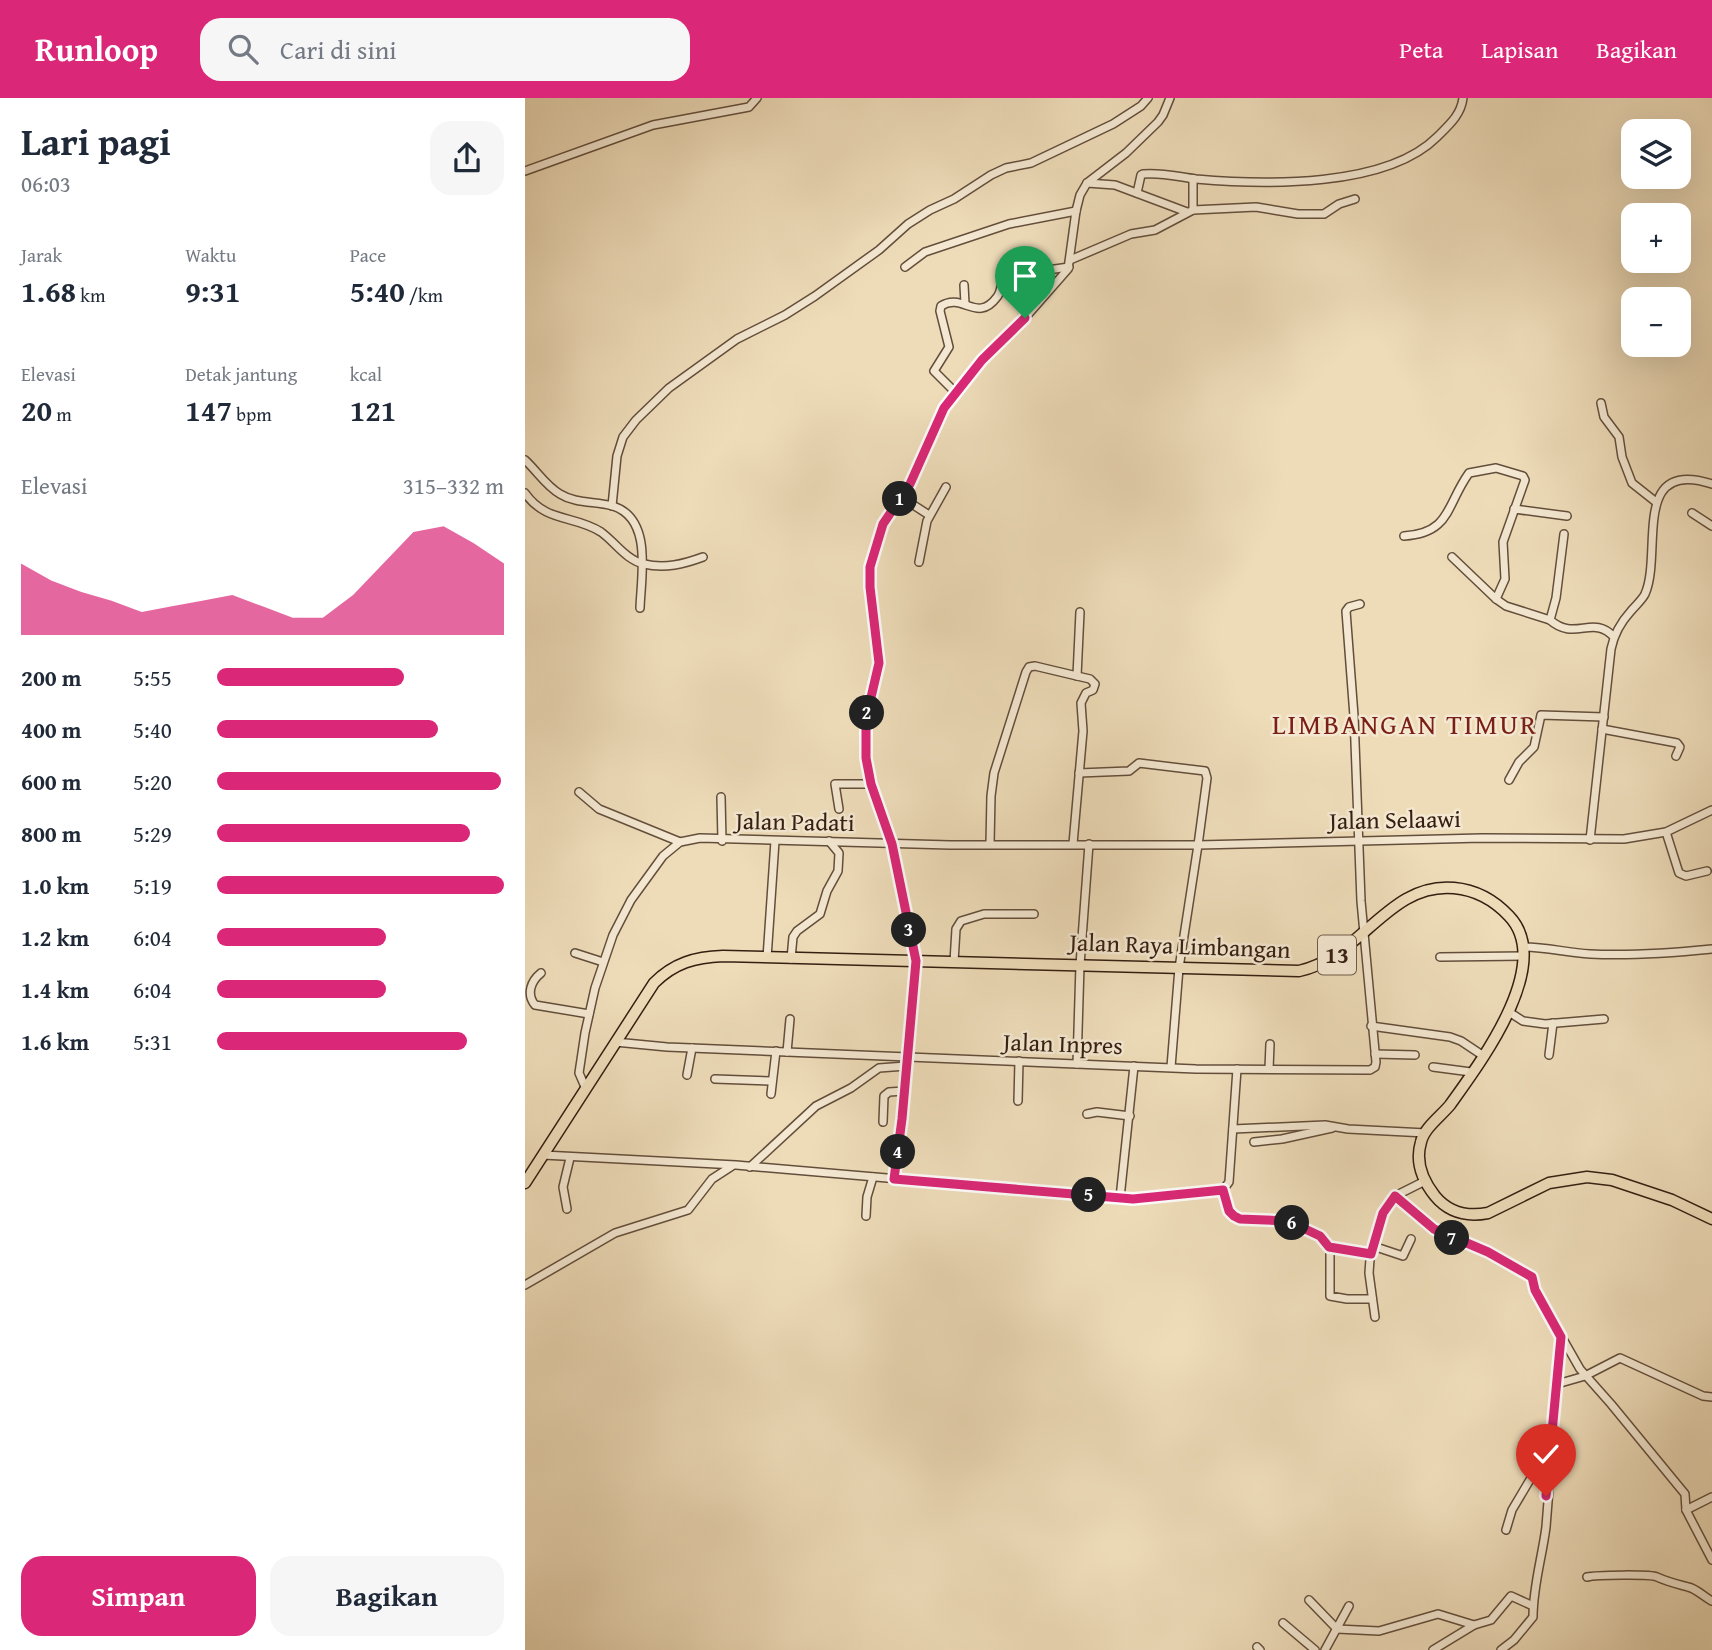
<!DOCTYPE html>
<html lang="id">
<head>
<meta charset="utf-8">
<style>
  body { margin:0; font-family:"Gentium Book Plus",serif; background:#f6f6f7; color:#1f2937; height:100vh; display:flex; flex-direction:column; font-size:26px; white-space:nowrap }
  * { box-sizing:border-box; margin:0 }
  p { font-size:23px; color:#747a83 }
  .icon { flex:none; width:38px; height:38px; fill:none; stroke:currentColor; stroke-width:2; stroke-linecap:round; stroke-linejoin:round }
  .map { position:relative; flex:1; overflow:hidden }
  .details { display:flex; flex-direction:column; background:#fff; width:525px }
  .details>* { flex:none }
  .fabs { position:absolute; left:1096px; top:21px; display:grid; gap:14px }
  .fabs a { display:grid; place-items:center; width:70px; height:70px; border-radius:14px; background:#fff; box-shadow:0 7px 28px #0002; font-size:35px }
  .pin { position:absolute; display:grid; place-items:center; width:60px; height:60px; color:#fff; margin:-72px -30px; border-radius:50% 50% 50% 0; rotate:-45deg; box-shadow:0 0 7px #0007 }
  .pin .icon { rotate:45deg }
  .km { position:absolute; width:35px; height:35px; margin:-18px; border-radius:50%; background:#222; color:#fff; font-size:19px; line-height:35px; text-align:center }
  .round { display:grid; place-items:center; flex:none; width:74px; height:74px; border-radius:21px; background:#f6f6f7 }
  .headline { display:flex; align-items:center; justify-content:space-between; height:119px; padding:0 21px }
  h1 { font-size:38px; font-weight:800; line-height:52px }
  .metrics { display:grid; grid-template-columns:repeat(3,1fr); gap:10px; height:119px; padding:7px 21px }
  .metrics div { display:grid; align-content:center }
  .metrics b { font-size:30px; font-weight:800 }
  .metrics small { font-size:19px; font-weight:400 }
  .metrics p { font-size:19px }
  .chart { height:196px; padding:14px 21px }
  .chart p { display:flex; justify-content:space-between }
  .chart svg { width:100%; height:126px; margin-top:7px; fill:#db2777; opacity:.7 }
  .action { display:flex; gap:14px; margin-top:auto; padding:14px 21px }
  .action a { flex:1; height:80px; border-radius:21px; background:#db2777; color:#fff; font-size:28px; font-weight:800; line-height:80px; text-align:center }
  .action a+a { background:#f6f6f7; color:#1f2937 }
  ul { padding:0 21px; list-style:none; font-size:23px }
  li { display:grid; grid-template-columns:112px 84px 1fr; align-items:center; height:52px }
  li i { height:18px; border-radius:9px; background:#db2777 }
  header { display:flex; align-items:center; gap:42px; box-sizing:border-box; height:98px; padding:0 35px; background:#db2777; color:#fff }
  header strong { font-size:33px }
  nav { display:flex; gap:38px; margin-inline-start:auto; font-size:24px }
  .search { width:490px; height:63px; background:#f6f6f7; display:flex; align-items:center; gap:18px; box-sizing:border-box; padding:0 24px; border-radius:21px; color:#747a83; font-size:26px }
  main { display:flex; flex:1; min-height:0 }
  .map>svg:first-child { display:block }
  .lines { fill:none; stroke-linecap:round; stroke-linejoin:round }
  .minor-casing { stroke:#634e3b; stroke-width:10 }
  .highway-casing { stroke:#351e11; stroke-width:13 }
  .minor { stroke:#f4e8d2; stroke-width:7 }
  .highway { stroke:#eedcb9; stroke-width:10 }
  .route-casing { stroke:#fff; stroke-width:14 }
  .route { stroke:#db2777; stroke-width:9 }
  .labels { text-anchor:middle; stroke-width:5; stroke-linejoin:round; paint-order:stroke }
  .shield { fill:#f4e8d2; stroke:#6e5b4b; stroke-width:2 }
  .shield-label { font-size:23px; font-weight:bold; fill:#351e11 }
  .street-label { font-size:24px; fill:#351e11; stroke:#f4e8d2 }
  .quarter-label { font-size:28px; letter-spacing:2px; fill:#7a1f14; stroke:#f4e8d2 }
</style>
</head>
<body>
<header>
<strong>Runloop</strong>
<div class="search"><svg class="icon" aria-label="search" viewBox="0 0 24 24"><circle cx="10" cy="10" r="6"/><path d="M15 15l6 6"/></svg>Cari di sini</div>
<nav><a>Peta</a><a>Lapisan</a><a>Bagikan</a></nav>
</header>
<main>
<section class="details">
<div class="headline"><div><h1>Lari pagi</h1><p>06:03</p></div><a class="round"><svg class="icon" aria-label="share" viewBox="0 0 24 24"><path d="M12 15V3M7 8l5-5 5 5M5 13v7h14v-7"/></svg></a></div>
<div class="metrics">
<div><p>Jarak</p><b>1.68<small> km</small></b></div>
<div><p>Waktu</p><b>9:31</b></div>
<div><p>Pace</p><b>5:40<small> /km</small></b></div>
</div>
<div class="metrics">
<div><p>Elevasi</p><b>20<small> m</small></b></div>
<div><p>Detak jantung</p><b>147<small> bpm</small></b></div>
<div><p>kcal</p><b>121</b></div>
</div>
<div class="chart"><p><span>Elevasi</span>315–332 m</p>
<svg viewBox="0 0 160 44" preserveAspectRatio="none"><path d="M0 44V19L10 25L20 29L30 32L40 36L50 34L60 32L70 30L80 34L90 38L100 38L110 30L120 19L130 8L140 6L150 12L160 19V44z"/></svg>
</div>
<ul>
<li><b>200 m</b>5:55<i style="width:65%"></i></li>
<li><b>400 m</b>5:40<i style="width:77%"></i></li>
<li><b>600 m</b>5:20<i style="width:99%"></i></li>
<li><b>800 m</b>5:29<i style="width:88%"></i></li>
<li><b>1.0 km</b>5:19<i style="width:100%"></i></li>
<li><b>1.2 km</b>6:04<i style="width:59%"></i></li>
<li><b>1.4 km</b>6:04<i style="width:59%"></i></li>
<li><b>1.6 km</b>5:31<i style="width:87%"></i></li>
</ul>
<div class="action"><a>Simpan</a><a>Bagikan</a></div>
</section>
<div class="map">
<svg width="1187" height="1552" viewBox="0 0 1187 1552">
  <rect width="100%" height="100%" fill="#eedcb9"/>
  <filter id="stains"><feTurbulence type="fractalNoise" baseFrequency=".00286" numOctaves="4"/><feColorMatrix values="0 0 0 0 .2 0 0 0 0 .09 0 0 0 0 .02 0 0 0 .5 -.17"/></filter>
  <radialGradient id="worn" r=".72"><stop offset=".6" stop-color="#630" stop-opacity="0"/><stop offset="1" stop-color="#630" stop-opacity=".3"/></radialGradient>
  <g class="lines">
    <!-- minor casing -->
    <g class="minor-casing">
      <g id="minor">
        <path d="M0,73L128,27L224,9L232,0"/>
        <path d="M668,81V112"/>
        <path d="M562,85L590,87L662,114"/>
        <path d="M612,95L616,77L618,76C636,74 654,79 671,81C739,87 861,90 912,39C924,27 936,17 938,0"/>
        <path d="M545,162L606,136L630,132L668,112L731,109L773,116H799L814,106L830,101"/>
        <path d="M380,169L400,154L484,126L551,113"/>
        <path d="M439,187L440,206"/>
        <path d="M430,294L409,273L424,249L415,213L416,208C438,194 452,226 472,199C477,193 475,185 480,178L544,169"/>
        <path d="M1076,305L1079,319L1094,339L1097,359L1107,385L1131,404"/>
        <path d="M0,362C12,373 21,388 35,396C51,406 70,403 88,408C128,421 116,478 115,510"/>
        <path d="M0,395C21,425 50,417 76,434C90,444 101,462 119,466C140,471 159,466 178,459"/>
        <path d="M376,399L404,417"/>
        <path d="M87,408L92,358L98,339L111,322L144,290L212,241L260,217L290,198L354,152L383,126L405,112L429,101L466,77L481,70L506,65L588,26L616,8L623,0"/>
        <path d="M989,411L1042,418"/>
        <path d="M1167,415L1187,428"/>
        <path d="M1039,436L1031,500L1025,522C1050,544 1068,516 1089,539"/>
        <path d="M879,438C926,435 921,407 944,375L971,370L998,378L1000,382L978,444L980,481L971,501L981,508L1025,522"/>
        <path d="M927,459L971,501"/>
        <path d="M394,464L402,423L421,389"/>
        <path d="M1077,631L1152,645L1155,649L1151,658"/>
        <path d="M984,682L994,664L1009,649L1016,617L1079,619"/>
        <path d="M54,694L74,711L155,744"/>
        <path d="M196,699L197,743"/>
        <path d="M314,711L310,686H346"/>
        <path d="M1141,734L1154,775L1161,778L1182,773"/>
        <path d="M1065,742L1086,551C1089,536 1096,524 1106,513C1111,507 1117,502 1120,496C1138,456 1105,359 1187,386"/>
        <path d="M465,746L466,698L469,675L501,574L504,569L510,568L552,578L555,514"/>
        <path d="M548,746L558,633L556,605L561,595L568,592L570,586L565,581L552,578"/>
        <path d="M999,849C1023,849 1042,855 1065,856C1105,858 1147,855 1187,851"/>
        <path d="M50,855L78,864"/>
        <path d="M915,859L999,858"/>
        <path d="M242,860L250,743"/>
        <path d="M266,861L268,839L272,833L295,816L302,793L313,773L314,755L304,743"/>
        <path d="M429,864L431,831L436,823L459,816H509"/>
        <path d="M16,875C6,883 1,896 10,907L64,916"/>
        <path d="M984,914L998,923L1020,926L1079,921"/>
        <path d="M846,928L925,939L936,943L957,957"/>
        <path d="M90,944L142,949L671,971L845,972L850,969L851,964L836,803L829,618L821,513L824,509L835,506"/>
        <path d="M262,954L265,921"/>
        <path d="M850,956L890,957"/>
        <path d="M1024,957L1028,925"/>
        <path d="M552,966L555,867L564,746"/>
        <path d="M646,969L654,870L673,747L957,740L1099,741L1141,734L1187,712"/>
        <path d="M908,969L946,974"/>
        <path d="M744,971L745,946"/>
        <path d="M162,977L167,950"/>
        <path d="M190,981L247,983"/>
        <path d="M61,991L54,975L60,935L70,890L88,837L106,802L138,758L155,744L175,740L425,747H673L682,680L680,673L614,665L604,673L554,675"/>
        <path d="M246,996L251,953"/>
        <path d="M493,1003L494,963"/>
        <path d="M562,1016L572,1014L605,1018"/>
        <path d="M358,1024L359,998L364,994L379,993"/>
        <path d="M708,1031L800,1027L823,1031L901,1035"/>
        <path d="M729,1044L757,1041L807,1030"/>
        <path d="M18,1057L211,1067L608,1101L698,1092L704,1113L709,1118L715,1121L763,1123L780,1129L795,1138L804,1149L805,1154V1198L822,1201H847"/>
        <path d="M225,1069L291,1008L326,990L354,970L381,968"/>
        <path d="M369,1081L379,1002L391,863L367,746L346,686L341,660L340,621L354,565L344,479L347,458L358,426L385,386L419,310L457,262L500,220L543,171L551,113L555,97L562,85L601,55L633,24L638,17L645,0"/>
        <path d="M698,1092L704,1084L712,971"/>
        <path d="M870,1098L909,1131L963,1154L1007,1179L1010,1192L1055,1271L1086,1306L1160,1396L1161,1412L1187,1462"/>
        <path d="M595,1100L609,968"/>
        <path d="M42,1111L38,1089L45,1060"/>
        <path d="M341,1118L342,1099L348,1079"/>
        <path d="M848,1148L878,1158L886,1141"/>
        <path d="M804,1149L846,1156"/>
        <path d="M0,1187L90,1135L163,1112L187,1081L207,1068"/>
        <path d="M850,1219L844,1175L845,1161L858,1115L870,1098L900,1083"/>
        <path d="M1032,1286L1060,1278L1095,1260L1178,1298L1187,1299"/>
        <path d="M1161,1412L1187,1399"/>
        <path d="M981,1432L987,1412L1006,1380L1023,1384"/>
        <path d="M1062,1479C1071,1477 1125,1476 1132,1479C1143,1484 1152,1486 1163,1489C1172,1491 1179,1499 1187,1503"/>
        <path d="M784,1502L812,1531L854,1533L913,1516L949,1527"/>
        <path d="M758,1525L790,1552"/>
        <path d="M732,1549L735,1552"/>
        <path d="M800,1552L824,1508"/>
        <path d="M908,1552L949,1527L966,1522L986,1498L1008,1508"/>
        <path d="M976,1552L989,1542L1008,1519C1008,1488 1017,1460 1021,1429L1036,1239"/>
      </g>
    </g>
    <!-- highway casing -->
    <g class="highway-casing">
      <path id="highway" d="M0,1085L129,885C149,865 170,859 198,858L774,873C836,860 863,784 929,790C951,792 969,802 984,818C1030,866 955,965 925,1007C916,1018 899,1030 896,1044C890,1064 898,1083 910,1098C924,1115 942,1119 963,1115L1024,1085L1062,1079L1087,1082L1147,1102L1187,1121"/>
    </g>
    <!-- minor -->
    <use href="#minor" class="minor"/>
    <!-- highway -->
    <use href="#highway" class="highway"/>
  </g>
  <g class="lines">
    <!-- route casing -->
    <g class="route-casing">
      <path id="route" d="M500,220L457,262L419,310L385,386L358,426L345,469V489L354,565L341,621V660L346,686L367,746L391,863L377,1021L369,1081L608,1101L698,1092L704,1113L709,1118L715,1121L763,1123L795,1138L804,1149L846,1156L858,1115L870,1098L909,1131L963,1154L1007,1179L1010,1192L1036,1239L1021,1398"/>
    </g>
    <!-- route -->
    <use href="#route" class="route"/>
  </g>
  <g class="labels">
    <!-- shield labels -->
    <rect class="shield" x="793" y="837.5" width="38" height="39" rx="5"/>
    <g class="shield-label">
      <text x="812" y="865">13</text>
    </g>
    <!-- street labels -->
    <g class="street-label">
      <text transform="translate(870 722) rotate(-1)" y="8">Jalan Selaawi</text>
      <text transform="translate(270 724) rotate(1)" y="8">Jalan Padati</text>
      <text transform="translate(655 848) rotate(2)" y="8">Jalan Raya Limbangan</text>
      <text transform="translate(538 946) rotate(2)" y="8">Jalan Inpres</text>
    </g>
    <!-- quarter labels -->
    <g class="quarter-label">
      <text x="880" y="636">LIMBANGAN TIMUR</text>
    </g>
  </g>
  <rect width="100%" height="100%" filter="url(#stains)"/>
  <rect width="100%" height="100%" fill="url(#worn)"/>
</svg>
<div class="fabs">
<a><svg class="icon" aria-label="layers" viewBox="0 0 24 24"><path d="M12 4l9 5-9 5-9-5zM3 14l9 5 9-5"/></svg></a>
<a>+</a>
<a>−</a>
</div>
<div class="pin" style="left:500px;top:220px;background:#1e9e55"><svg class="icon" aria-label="arrive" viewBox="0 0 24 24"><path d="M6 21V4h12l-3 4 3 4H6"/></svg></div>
<div class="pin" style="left:1021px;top:1398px;background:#d93025"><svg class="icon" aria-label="check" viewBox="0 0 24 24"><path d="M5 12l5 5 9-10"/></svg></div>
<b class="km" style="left:375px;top:401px">1</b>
<b class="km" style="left:342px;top:615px">2</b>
<b class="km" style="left:384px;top:832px">3</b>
<b class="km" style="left:373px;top:1054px">4</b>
<b class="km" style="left:564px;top:1097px">5</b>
<b class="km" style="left:767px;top:1125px">6</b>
<b class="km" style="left:927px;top:1140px">7</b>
</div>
</main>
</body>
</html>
